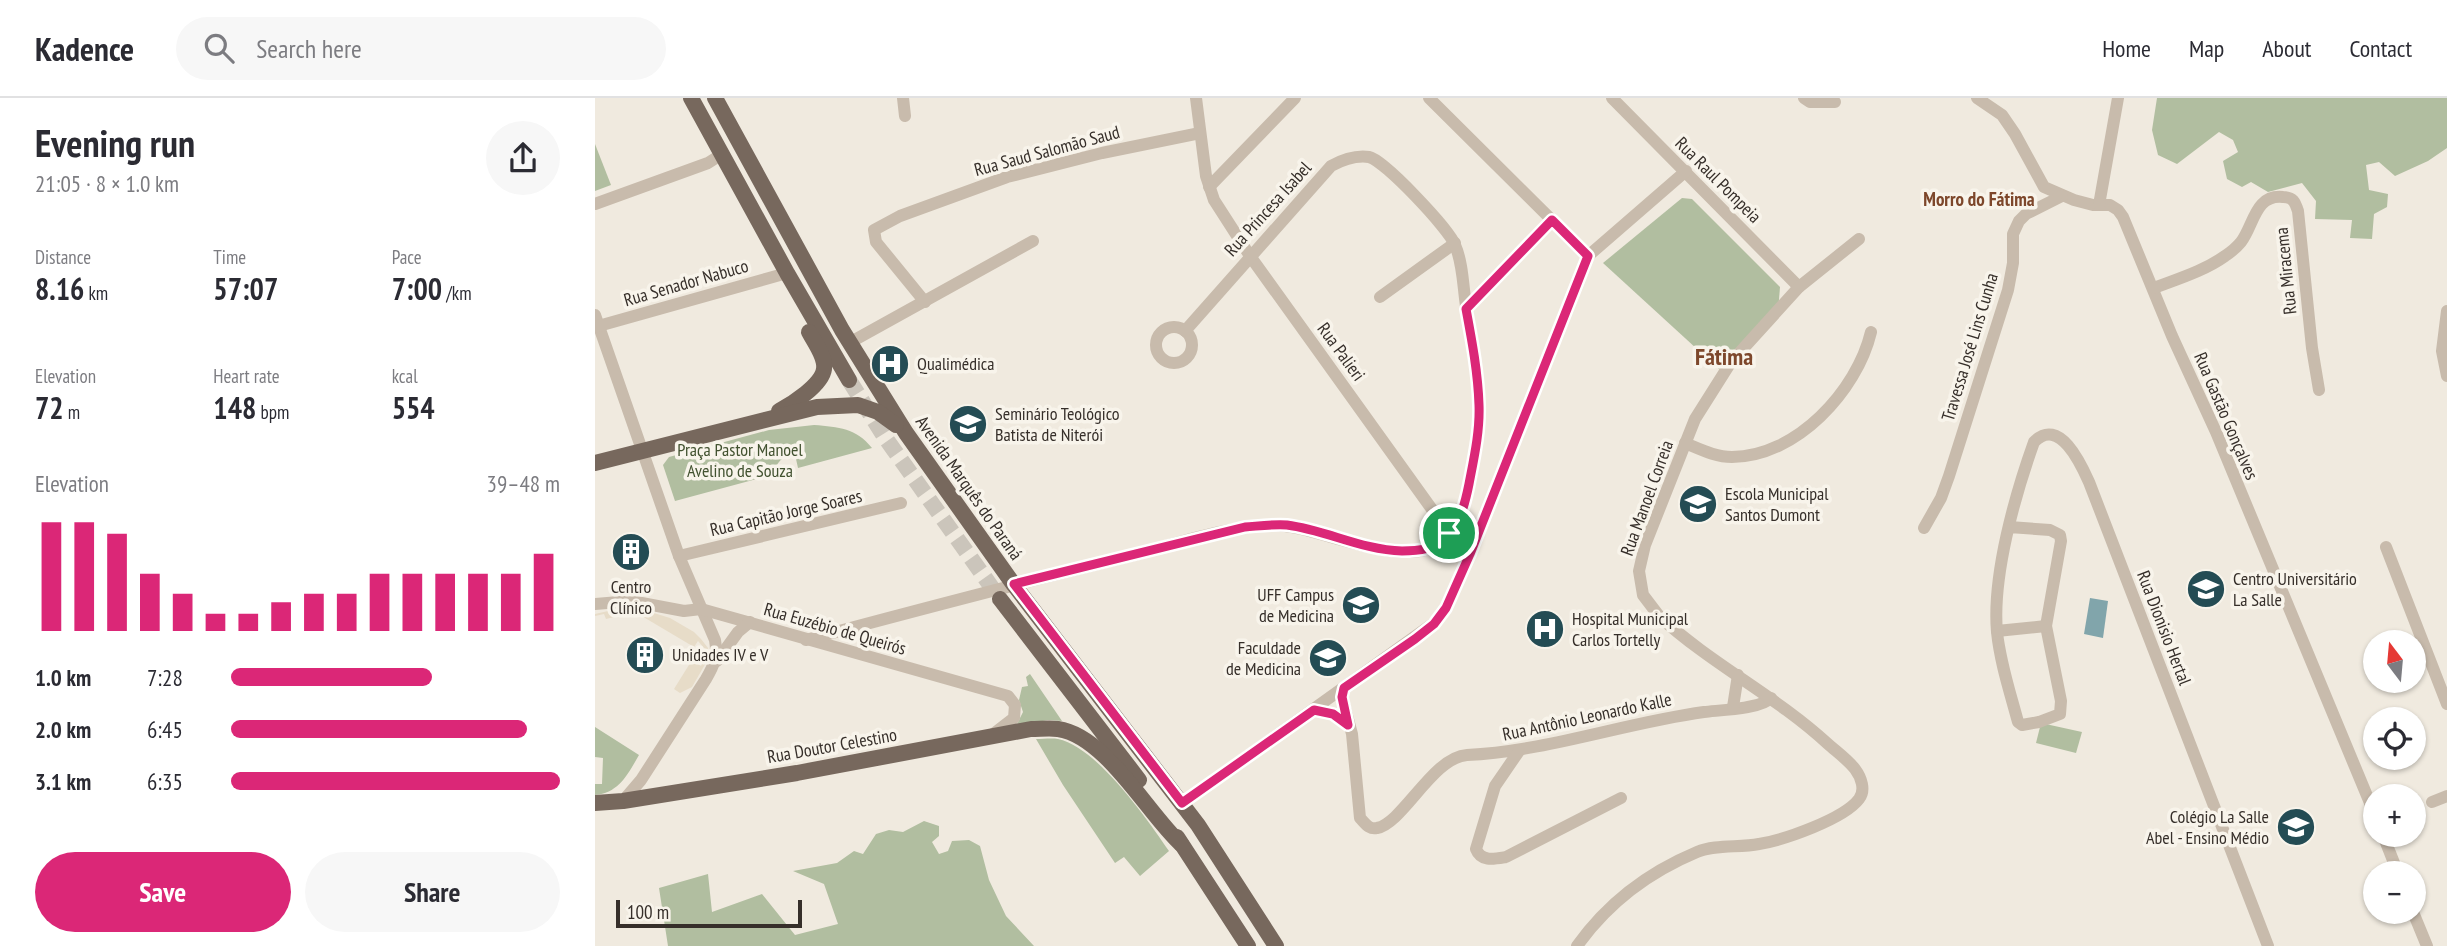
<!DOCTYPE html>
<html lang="en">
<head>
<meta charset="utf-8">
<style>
  body { margin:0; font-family:"PT Sans Narrow",sans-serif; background:#f7f7f7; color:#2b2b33; height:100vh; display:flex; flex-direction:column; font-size:26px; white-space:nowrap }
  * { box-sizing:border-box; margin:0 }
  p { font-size:23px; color:#7c7c81 }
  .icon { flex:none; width:38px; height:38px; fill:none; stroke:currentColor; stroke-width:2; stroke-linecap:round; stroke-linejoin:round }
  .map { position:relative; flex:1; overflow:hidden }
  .side { display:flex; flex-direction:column; background:#fff; width:595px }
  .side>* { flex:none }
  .needle { width:46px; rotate:344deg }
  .fabs { position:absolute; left:1768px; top:532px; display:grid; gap:14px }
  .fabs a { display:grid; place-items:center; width:63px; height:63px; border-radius:50%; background:#fff; box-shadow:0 2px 5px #0004; font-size:35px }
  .scale { position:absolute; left:21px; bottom:18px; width:186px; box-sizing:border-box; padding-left:7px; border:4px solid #362f2a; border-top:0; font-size:19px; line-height:24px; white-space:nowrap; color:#362f2a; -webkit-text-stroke:5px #f8f4eb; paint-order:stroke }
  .pin { position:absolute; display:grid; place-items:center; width:60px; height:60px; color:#fff; margin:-30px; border:4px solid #fff; border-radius:50%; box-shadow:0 2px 7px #0007 }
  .round { display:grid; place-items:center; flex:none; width:74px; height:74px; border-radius:37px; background:#f7f7f7 }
  .summary { display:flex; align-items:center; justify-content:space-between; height:119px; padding:0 35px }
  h1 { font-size:38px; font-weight:700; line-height:52px }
  .metrics { display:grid; grid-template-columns:repeat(3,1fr); gap:10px; height:119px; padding:7px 35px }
  .metrics div { display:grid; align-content:center }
  .metrics b { font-size:30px; font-weight:700 }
  .metrics small { font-size:19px; font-weight:400 }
  .metrics p { font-size:19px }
  .chart { height:196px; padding:14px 35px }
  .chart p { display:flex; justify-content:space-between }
  .chart svg { width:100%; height:126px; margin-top:7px; stroke:#db2777; stroke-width:6 }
  .button { display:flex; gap:14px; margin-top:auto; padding:14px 35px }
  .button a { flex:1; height:80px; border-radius:42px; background:#db2777; color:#fff; font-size:28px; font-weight:700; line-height:80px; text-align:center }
  .button a+a { background:#f7f7f7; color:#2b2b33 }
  ul { padding:0 35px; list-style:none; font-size:23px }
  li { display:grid; grid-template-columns:112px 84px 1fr; align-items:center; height:52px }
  li i { height:18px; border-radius:9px; background:#db2777 }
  header { display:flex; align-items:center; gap:42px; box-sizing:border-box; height:98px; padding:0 35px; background:#fff; border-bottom:2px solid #e1e1e2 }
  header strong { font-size:33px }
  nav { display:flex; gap:38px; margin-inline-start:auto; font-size:24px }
  .search { width:490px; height:63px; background:#f7f7f7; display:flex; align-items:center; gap:18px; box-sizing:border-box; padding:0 24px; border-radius:38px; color:#7c7c81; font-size:26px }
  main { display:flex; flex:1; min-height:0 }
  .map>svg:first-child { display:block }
  .green { fill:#b1bea0 }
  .plaza { fill:#e7dcc8 }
  .water { fill:#81a5ab }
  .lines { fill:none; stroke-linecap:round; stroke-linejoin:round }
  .major-tunnel { stroke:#cbc5bb; stroke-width:16; stroke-dasharray:16 8; stroke-linecap:butt }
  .minor { stroke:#c8bbac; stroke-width:12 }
  .major { stroke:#77685d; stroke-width:16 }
  .route-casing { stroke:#fff; stroke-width:14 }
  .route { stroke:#db2777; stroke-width:9 }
  .labels { text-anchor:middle; stroke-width:7; stroke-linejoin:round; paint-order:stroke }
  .street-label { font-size:18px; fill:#362f2a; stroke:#f8f4eb }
  .poi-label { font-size:18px; fill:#362f2a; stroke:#f8f4eb; text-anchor:start }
  .park-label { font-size:18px; fill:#425230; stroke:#f8f4eb }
  .neighbourhood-label { font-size:19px; font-weight:bold; fill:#7d472b; stroke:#f8f4eb }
  .district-label { font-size:24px; font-weight:bold; fill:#7d472b; stroke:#f8f4eb }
</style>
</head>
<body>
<header>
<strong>Kadence</strong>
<div class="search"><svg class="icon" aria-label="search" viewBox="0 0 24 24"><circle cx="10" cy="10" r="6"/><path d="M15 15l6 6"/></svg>Search here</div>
<nav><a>Home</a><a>Map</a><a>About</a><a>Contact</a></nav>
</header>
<main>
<section class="side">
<div class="summary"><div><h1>Evening run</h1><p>21:05 · 8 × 1.0 km</p></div><a class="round"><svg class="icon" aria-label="share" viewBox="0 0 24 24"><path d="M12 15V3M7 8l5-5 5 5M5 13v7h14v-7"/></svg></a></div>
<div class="metrics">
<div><p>Distance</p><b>8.16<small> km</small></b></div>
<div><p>Time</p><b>57:07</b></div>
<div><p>Pace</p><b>7:00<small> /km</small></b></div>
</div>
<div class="metrics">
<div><p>Elevation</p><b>72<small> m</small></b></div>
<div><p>Heart rate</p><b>148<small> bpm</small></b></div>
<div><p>kcal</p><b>554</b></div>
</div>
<div class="chart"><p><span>Elevation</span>39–48 m</p>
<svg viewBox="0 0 160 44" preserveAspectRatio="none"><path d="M5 44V6M15 44V6M25 44V10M35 44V24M45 44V31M55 44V38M65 44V38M75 44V34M85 44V31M95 44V31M105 44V24M115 44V24M125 44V24M135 44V24M145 44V24M155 44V17"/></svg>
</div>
<ul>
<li><b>1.0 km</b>7:28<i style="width:61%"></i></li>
<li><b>2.0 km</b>6:45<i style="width:90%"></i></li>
<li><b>3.1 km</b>6:35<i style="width:100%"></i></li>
</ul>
<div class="button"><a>Save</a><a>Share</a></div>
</section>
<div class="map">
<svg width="1852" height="848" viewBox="0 0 1852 848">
  <rect width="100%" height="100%" fill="#f0eadf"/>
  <!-- green -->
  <g class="green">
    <path d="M1562,0H1852V50L1833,63L1800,78L1784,64L1771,67L1774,92L1793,96L1792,109L1779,116L1777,141L1755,140L1757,122L1720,121L1721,103L1707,85L1673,94L1656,84L1647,89L1632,81L1628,63L1643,54L1638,42L1624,34L1582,66L1563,57L1557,32Z"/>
    <path d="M0,46L16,87L0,93Z"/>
    <path d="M1087,100L1097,101L1185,189L1183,214L1126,273L1008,165Z"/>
    <path d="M219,327C244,329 261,330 277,350L203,370L201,361C193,358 186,359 182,367L184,375L80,403L68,367L74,359L174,332Z"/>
    <path d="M435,576L467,623L453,622L421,628L428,614L424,602L427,589L433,588L431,579Z"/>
    <path d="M1446,625L1487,634L1481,655L1441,645Z"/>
    <path d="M0,629L44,657C33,676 24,695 0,697V686H7L8,660L0,659Z"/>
    <path d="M441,641C448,641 457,640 463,641C502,649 552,721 574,753L545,778L529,759L520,765L468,687Z"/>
    <path d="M329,723L344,728V738L337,744L344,756L353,753L357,743L374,742L385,748L394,782L411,818L439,848H73L64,790L113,776L117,814L167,796L200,837L243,826L229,786L198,773L242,765L259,753L268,756L281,736L294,732L308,734Z"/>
  </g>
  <!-- plaza -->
  <path class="plaza" d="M31,510L49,512L75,520L99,534L106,541L113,550L112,563L97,589L85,595L79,591L97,562L106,568L111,559L110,551L103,543L99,549L40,514L11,521L9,516L0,518V516L13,513Z"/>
  <!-- water -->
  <path class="water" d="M1495,500L1513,503L1508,540L1489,536Z"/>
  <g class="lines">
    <!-- major-tunnel -->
    <path class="major-tunnel" d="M254,282L289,338L405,501"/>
    <!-- minor -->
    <g class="minor">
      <path d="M308,0L310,18"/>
      <path d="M601,0L611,78L619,102L655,158L854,435"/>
      <path d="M834,0L993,158"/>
      <path d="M1017,0L1204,189"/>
      <path d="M1209,0L1215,4H1240"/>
      <path d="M1382,0L1407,17L1420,36L1449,89L1479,102L1498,107H1515L1523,112L1528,119L1577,238L1621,334L1780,717"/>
      <path d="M614,89L700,0"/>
      <path d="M0,106L113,65L127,56"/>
      <path d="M1504,107L1523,0"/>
      <path d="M1559,190C1582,181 1609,173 1630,158C1636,154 1642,149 1646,144C1659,127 1660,96 1688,99C1698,99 1700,104 1703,113L1717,250L1724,292"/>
      <path d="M785,199L860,145"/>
      <path d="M330,204L281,144L279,132L305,118L412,79L507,55L605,35"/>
      <path d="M871,211L957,122"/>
      <path d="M1852,213L1847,253L1852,278"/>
      <path d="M0,217L84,458L120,542C123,559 119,567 111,581L46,682L28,703"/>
      <path d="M0,229L192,175"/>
      <circle cx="579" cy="247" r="18"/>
      <path d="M254,245L438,143"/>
      <path d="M1090,345C1105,351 1120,359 1137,359C1201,359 1262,293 1276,234"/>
      <path d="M1414,429L1455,432L1465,437L1466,443L1451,528L1466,603L1465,616L1444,624L1427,627L1423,624C1415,594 1405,564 1402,534C1397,478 1420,397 1439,344C1464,318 1486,366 1494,384L1673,848"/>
      <path d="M1329,430L1346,400L1354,378L1413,192L1418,165V136L1424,123L1431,116L1467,98"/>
      <path d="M1791,449L1852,606"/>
      <path d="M84,458L306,405"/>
      <path d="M0,506L36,503L89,513L106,511L413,598L420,607L419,620L397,637"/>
      <path d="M1402,533L1451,528"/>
      <path d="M211,542C319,513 426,485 535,458C577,447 636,427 678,427C722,427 811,475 848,443C864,430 870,406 874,387C879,362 884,335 884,309C884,275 876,241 871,208C868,189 868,165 860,147C854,131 789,62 774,59C760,57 747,62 736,68L590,233"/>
      <path d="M122,563L143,534L155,524"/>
      <path d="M749,590L747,599L757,636L765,720C770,725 774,732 782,730C808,725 838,659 872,657C953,653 1029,625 1109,614C1126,612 1166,611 1176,600"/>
      <path d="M1138,609L1143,577"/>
      <path d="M719,612L738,616L753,627"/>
      <path d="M924,653L900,688L881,751C886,764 899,761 911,759L1026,700"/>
      <path d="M1837,704L1852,698"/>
      <path d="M587,705L839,525L851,510L875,456L993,158L1091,73"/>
      <path d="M1788,737L1803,775"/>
      <path d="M1818,814L1832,848"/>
      <path d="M982,848C1012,806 1054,774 1102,754C1121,746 1144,750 1164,746C1189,742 1249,721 1264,701C1271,692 1266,679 1260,671C1253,662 1242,654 1233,646C1181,598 1116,566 1064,518L1048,497L1044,473L1050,447L1100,321L1136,264L1204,189L1264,141"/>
    </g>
    <!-- major -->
    <g class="major">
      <path d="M96,0L192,175L254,282"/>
      <path d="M120,0L247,232L311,335L419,487L603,727L681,848"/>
      <path d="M184,313C197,306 227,287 229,271C231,259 219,244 214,234"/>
      <path d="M0,365L222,309L263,307L283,314L301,327"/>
      <path d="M405,501L544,682"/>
      <path d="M0,705L28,703L202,675L436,631C445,631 455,630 463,631C511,638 553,716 586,746"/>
      <path d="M582,739L653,848"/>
    </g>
  </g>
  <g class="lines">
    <!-- route casing -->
    <g class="route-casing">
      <path id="route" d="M957,122L993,158L875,456L851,510L839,526L820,541L749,590L747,599L753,627L738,616L719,612L587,705L419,486L650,429C664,428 678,426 692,427C731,432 767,452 807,453C820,453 837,452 848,443C864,430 870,406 874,386C879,360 885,333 884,307C883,275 877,243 871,211Z"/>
    </g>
    <!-- route -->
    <use href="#route" class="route"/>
  </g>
  <!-- icons -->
  <defs>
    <g id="hospital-disc" transform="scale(2.0125)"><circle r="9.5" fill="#244c54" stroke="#f8f4eb"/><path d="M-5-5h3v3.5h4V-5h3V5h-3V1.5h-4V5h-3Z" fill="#fff"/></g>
    <g id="university-disc" transform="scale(2.0125)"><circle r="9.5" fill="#244c54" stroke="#f8f4eb"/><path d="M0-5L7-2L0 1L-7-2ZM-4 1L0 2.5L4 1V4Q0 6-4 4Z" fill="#fff"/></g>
    <g id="school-disc" transform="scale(2.0125)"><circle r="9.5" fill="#244c54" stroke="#f8f4eb"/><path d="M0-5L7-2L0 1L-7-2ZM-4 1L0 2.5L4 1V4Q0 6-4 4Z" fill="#fff"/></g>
    <g id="building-disc" transform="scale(2.0125)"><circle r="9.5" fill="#244c54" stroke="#f8f4eb"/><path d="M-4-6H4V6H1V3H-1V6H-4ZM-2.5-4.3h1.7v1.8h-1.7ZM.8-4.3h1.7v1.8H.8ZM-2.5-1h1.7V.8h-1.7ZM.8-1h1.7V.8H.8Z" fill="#fff"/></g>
  </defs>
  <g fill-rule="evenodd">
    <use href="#hospital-disc" x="295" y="266"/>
    <use href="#university-disc" x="373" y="326"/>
    <use href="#school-disc" x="1103" y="406"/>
    <use href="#building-disc" x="36" y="454"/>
    <use href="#university-disc" x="1611" y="491"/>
    <use href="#university-disc" x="766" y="507"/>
    <use href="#hospital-disc" x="950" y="531"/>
    <use href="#building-disc" x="50" y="557"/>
    <use href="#university-disc" x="733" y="560"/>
    <use href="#school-disc" x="1701" y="729"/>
  </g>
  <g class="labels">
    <!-- street labels -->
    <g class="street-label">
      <text transform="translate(452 53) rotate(-15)" y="6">Rua Saud Salomão Saud</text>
      <text transform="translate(1123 82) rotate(45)" y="6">Rua Raul Pompeia</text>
      <text transform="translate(673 111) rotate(-48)" y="6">Rua Princesa Isabel</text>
      <text transform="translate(1691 173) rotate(-96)" y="6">Rua Miracema</text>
      <text transform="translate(91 185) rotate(-16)" y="6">Rua Senador Nabuco</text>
      <text transform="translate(1375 249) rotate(-73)" y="6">Travessa José Lins Cunha</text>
      <text transform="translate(746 254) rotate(54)" y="6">Rua Palieri</text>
      <text transform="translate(1631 318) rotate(67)" y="6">Rua Gastão Gonçalves</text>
      <text transform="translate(374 390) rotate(55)" y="6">Avenida Marquês do Paraná</text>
      <text transform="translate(1052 400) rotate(-70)" y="6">Rua Manoel Correia</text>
      <text transform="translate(191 415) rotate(-13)" y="6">Rua Capitão Jorge Soares</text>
      <text transform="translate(1569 530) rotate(69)" y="6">Rua Dionisio Hertal</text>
      <text transform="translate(240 531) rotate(16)" y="6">Rua Euzébio de Queirós</text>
      <text transform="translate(992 619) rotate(-12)" y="6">Rua Antônio Leonardo Kalle</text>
      <text transform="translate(237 648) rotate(-10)" y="6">Rua Doutor Celestino</text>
    </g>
    <!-- poi labels -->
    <g class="poi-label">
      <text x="322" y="272">Qualimédica</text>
      <text x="400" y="322">Seminário Teológico<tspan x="400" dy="21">Batista de Niterói</tspan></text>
      <text x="1130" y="402">Escola Municipal<tspan x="1130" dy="21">Santos Dumont</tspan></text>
      <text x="1638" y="487">Centro Universitário<tspan x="1638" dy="21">La Salle</tspan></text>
      <text x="36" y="495" text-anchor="middle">Centro<tspan x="36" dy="21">Clínico</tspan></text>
      <text x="739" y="503" text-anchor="end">UFF Campus<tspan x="739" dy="21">de Medicina</tspan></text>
      <text x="977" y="527">Hospital Municipal<tspan x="977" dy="21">Carlos Tortelly</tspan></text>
      <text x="706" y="556" text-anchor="end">Faculdade<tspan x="706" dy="21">de Medicina</tspan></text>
      <text x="77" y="563">Unidades IV e V</text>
      <text x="1674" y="725" text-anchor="end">Colégio La Salle<tspan x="1674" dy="21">Abel - Ensino Médio</tspan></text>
    </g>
    <!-- park labels -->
    <g class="park-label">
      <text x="145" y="358">Praça Pastor Manoel<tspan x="145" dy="21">Avelino de Souza</tspan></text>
    </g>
    <!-- neighbourhood labels -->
    <g class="neighbourhood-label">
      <text x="1384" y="108">Morro do Fátima</text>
    </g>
    <!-- district labels -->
    <g class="district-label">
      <text x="1129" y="267">Fátima</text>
    </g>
  </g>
</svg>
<div class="fabs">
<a><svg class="needle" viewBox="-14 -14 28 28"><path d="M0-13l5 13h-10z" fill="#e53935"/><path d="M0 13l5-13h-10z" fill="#7c7c81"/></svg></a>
<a><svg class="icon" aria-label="locate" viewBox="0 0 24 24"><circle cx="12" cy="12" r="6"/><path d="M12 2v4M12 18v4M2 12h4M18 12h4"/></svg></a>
<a>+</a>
<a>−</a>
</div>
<div class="scale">100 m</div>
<div class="pin" style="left:854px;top:435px;background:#1e9e55"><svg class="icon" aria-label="arrive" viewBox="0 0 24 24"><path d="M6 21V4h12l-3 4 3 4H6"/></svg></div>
</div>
</main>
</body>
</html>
